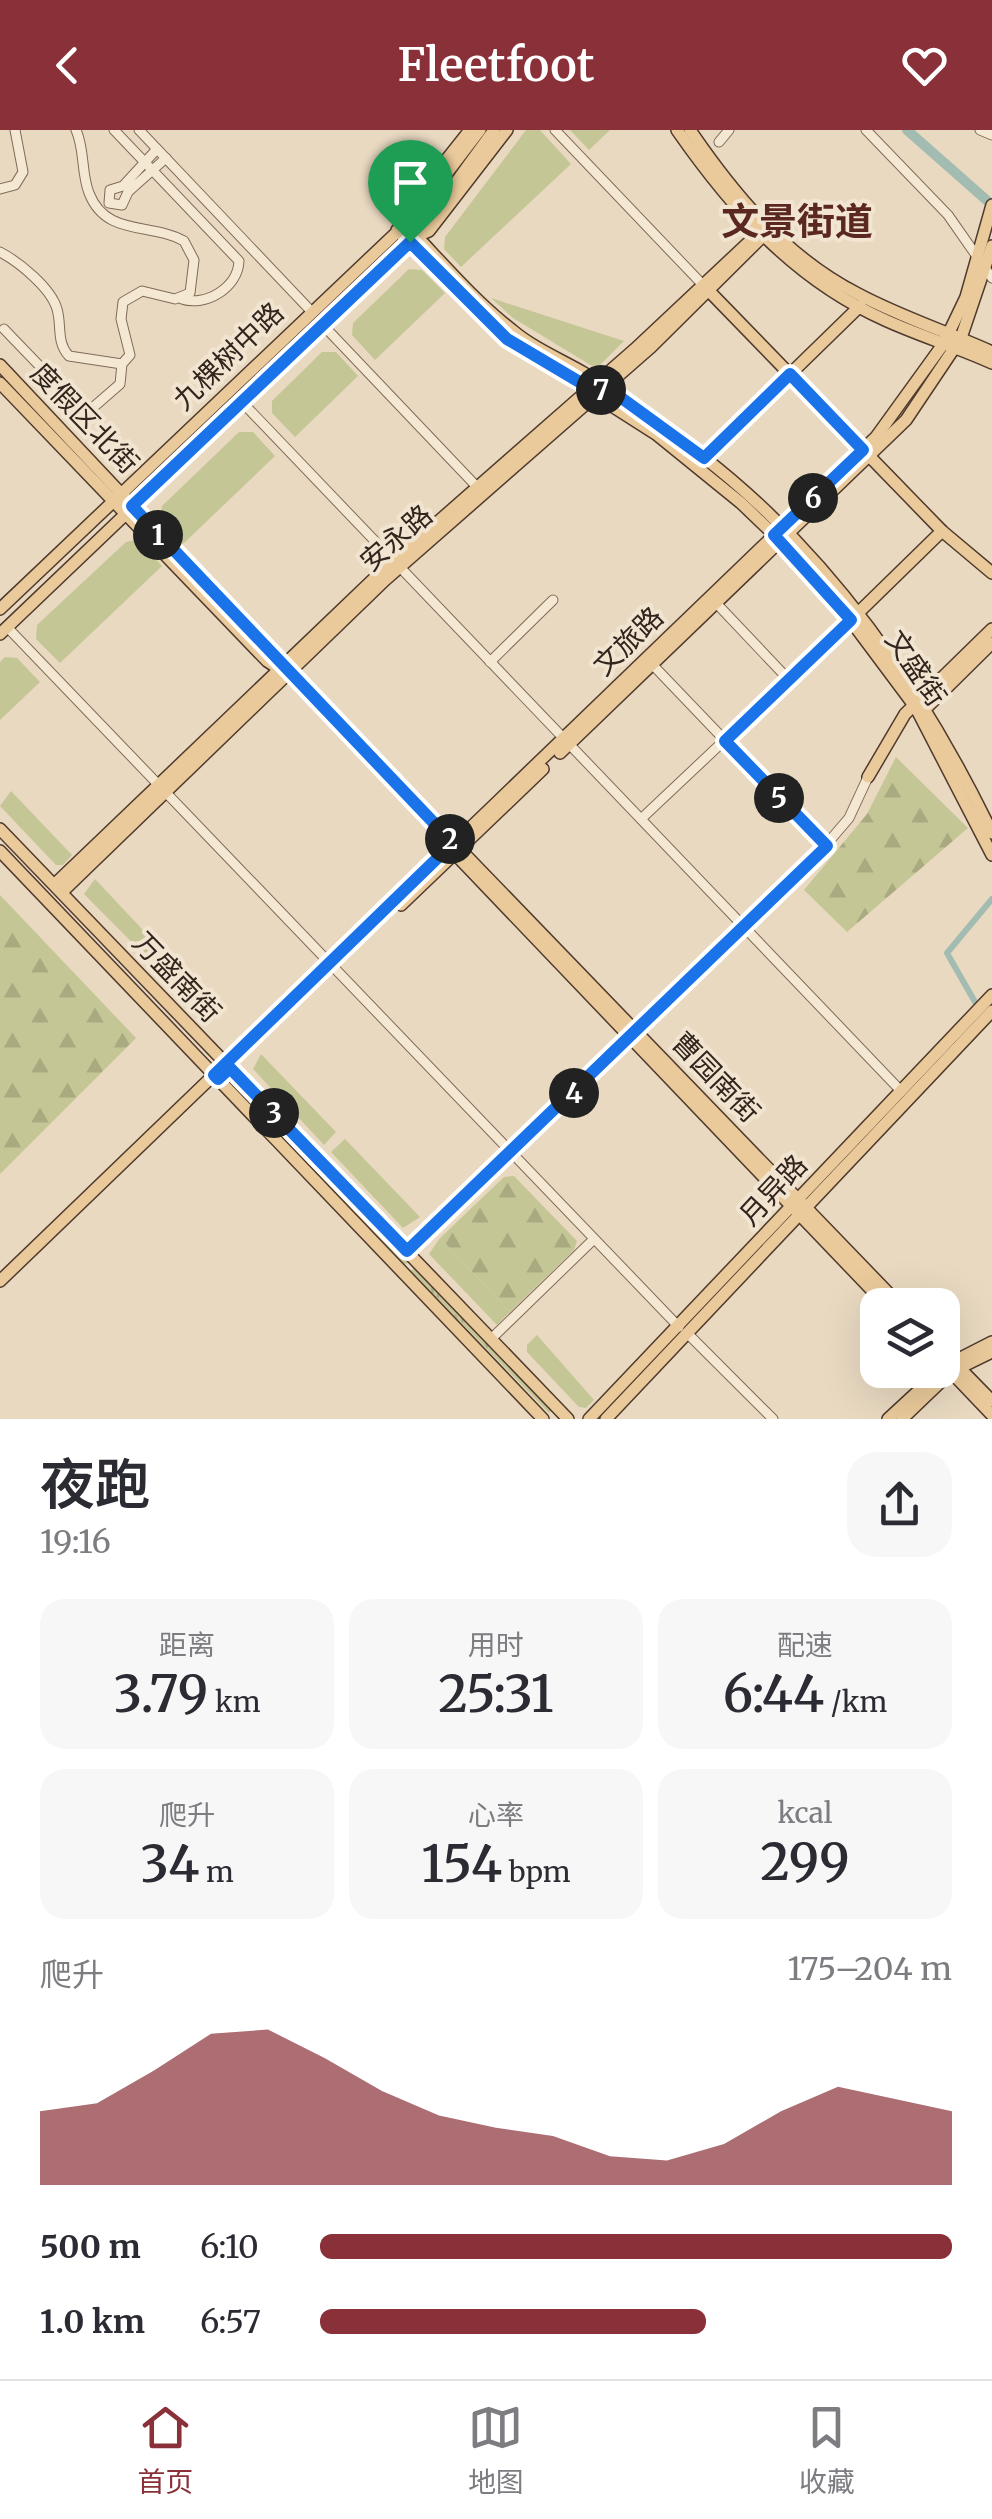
<!DOCTYPE html>
<html lang="zh">
<head>
<meta charset="utf-8">
<style>
  body { margin:0; font-family:Merriweather,"Noto Sans SC",serif; background:#f7f7f7; color:#2b2b33; height:100vh; display:flex; flex-direction:column; font-size:38px; white-space:nowrap }
  * { box-sizing:border-box; margin:0 }
  p { font-size:32px; color:#7c7c81 }
  .icon { flex:none; width:55px; height:55px; fill:none; stroke:currentColor; stroke-width:2; stroke-linecap:round; stroke-linejoin:round }
  .map { position:relative; height:1289px; overflow:hidden }
  .sheet { display:flex; flex-direction:column; background:#fff; flex:1 }
  .sheet>* { flex:none }
  .fabs { position:absolute; left:860px; top:1158px; display:grid; gap:20px }
  .fabs a { display:grid; place-items:center; width:100px; height:100px; border-radius:20px; background:#fff; box-shadow:0 10px 40px #0002; font-size:50px }
  .pin { position:absolute; display:grid; place-items:center; width:85px; height:85px; color:#fff; margin:-102px -42px; border-radius:50% 50% 50% 0; rotate:-45deg; box-shadow:0 0 10px #0007 }
  .pin .icon { rotate:45deg }
  .km { position:absolute; width:50px; height:50px; margin:-25px; border-radius:50%; background:#222; color:#fff; font-size:28px; line-height:50px; text-align:center }
  .round { display:grid; place-items:center; flex:none; width:105px; height:105px; border-radius:30px; background:#f7f7f7 }
  .headline { display:flex; align-items:center; justify-content:space-between; height:170px; padding:0 40px }
  h1 { font-size:55px; font-weight:600; line-height:75px }
  .figures { display:grid; grid-template-columns:repeat(3,1fr); gap:15px; height:170px; padding:10px 40px }
  .figures div { display:grid; align-content:center; border-radius:25px; background:#f7f7f7; text-align:center }
  .figures b { font-size:50px; font-weight:600 }
  .figures small { font-size:28px; font-weight:400 }
  .figures p { font-size:28px }
  .chart { height:280px; padding:20px 40px }
  .chart p { display:flex; justify-content:space-between }
  .chart svg { width:100%; height:180px; margin-top:10px; fill:#8a3039; opacity:.7 }
  ul { padding:0 40px; list-style:none; font-size:32px }
  li { display:grid; grid-template-columns:160px 120px 1fr; align-items:center; height:75px }
  li i { height:25px; border-radius:12px; background:#8a3039 }
  header { display:flex; justify-content:space-between; align-items:center; height:130px; padding:0 40px; background:#8a3039; color:#fff; font-size:45px; font-weight:600 }
  .tabs { display:flex; justify-content:space-around; align-items:center; height:140px; border-top:2px solid #e1e1e2; background:#fff; font-size:28px; color:#7c7c81 }
  .tabs a { display:grid; justify-items:center; gap:5px }
  .tabs .on { color:#8a3039 }
  .map>svg:first-child { display:block }
  .grass { fill:url(#grass-tufts) }
  .forest { fill:url(#forest-firs) }
  .park { fill:#c5c696 }
  .lines { fill:none; stroke-linecap:round; stroke-linejoin:round }
  .canal { stroke:#a3bcb2; stroke-width:6 }
  .river { stroke:#a3bcb2; stroke-width:10 }
  .minor-casing { stroke:#816b5a; stroke-width:11 }
  .major-casing { stroke:#4f3a2e; stroke-width:14 }
  .minor { stroke:#f5e8d3; stroke-width:9 }
  .major { stroke:#eaca9b; stroke-width:11 }
  .route-casing { stroke:#fff; stroke-width:20 }
  .route { stroke:#1a73e8; stroke-width:12 }
  .labels { text-anchor:middle; stroke-width:8; stroke-linejoin:round; paint-order:stroke }
  .street-label { font-size:28px; fill:#32251d; stroke:#f1e4d0 }
  .district-label { font-size:38px; font-weight:bold; fill:#5a2721; stroke:#f1e4d0 }
</style>
</head>
<body>
<header><svg class="icon" aria-label="back" viewBox="0 0 24 24"><path d="M15 5l-7 7 7 7"/></svg>Fleetfoot<svg class="icon" aria-label="heart" viewBox="0 0 24 24"><path d="M12 20l-8-8c-3-5 5-10 8-4 3-6 11-1 8 4z"/></svg></header>
<div class="map">
<svg width="992" height="1289" viewBox="0 0 992 1289">
  <defs>
    <pattern id="grass-tufts" width="24" height="20" patternUnits="userSpaceOnUse" patternTransform="scale(2.5)"><rect width="24" height="20" fill="#c5c696"/><path d="M3 7l-1-3M5 7V3M7 7l1-3M15 17l-1-3M17 17v-4M19 17l1-3" fill="none" stroke="#aaaa81"/></pattern>
    <pattern id="forest-firs" width="22" height="20" patternUnits="userSpaceOnUse" patternTransform="scale(2.5)"><rect width="22" height="20" fill="#c5c696"/><path d="M5 1l3.5 6h-7zM16 11l3.5 6h-7z" fill="#aaaa81"/></pattern>
  </defs>
  <rect width="100%" height="100%" fill="#e9d9c1"/>
  <!-- grass -->
  <g class="grass">
    <path d="M244,962L409,1131L405,1135L241,965Z"/>
    <path d="M415,1137L552,1280L549,1283L411,1141Z"/>
  </g>
  <!-- forest -->
  <g class="forest">
    <path d="M896,627L968,698L847,802L804,760L867,684Z"/>
    <path d="M0,765L136,908L0,1044Z"/>
    <path d="M514,1046L577,1111L574,1120L510,1182L440,1108L504,1047Z"/>
  </g>
  <!-- park -->
  <g class="park">
    <path d="M526,0H540L571,34L461,137L444,119L445,107Z"/>
    <path d="M570,0H610L589,20Z"/>
    <path d="M409,139L422,140L445,163L375,230L352,205L353,193Z"/>
    <path d="M491,168L624,211L600,235L592,236L513,188Z"/>
    <path d="M322,222H336L358,246L295,307L272,283V271Z"/>
    <path d="M239,302H253L275,326L183,414L160,390L162,376Z"/>
    <path d="M138,410L162,436L60,533L36,509L37,495L126,412Z"/>
    <path d="M5,527L17,528L40,552L0,590V532Z"/>
    <path d="M11,661L72,725L63,735H56L0,676Z"/>
    <path d="M95,749L204,865L194,875L84,764Z"/>
    <path d="M261,924L336,1002L324,1015L253,939Z"/>
    <path d="M345,1009L420,1087L403,1098L331,1022Z"/>
    <path d="M440,1108L510,1182L497,1195L429,1124Z"/>
    <path d="M537,1205L594,1270L586,1278L579,1277L527,1222V1215Z"/>
  </g>
  <g class="lines">
    <!-- canal -->
    <path class="canal" d="M979,879L947,823L992,769"/>
    <!-- river -->
    <path class="river" d="M907,0L992,75"/>
    <!-- minor casing -->
    <g class="minor-casing">
      <g id="minor">
        <path d="M114,0L239,131C238,158 205,177 182,169"/>
        <path d="M139,0L311,181"/>
        <path d="M555,0L702,154"/>
        <path d="M866,0L948,85L992,148"/>
        <path d="M980,0L992,5"/>
        <path d="M719,12L729,0"/>
        <path d="M157,19L123,56L110,60L109,73L122,75L128,62L166,28"/>
        <path d="M0,59L15,55L23,42L15,0"/>
        <path d="M0,122C19,132 51,158 57,179C62,196 56,212 69,226L122,234"/>
        <path d="M322,194L479,359"/>
        <path d="M4,199L81,279L89,281L120,254L122,234L130,225L121,189L123,172L142,161L175,169L190,163L194,130L184,111C150,92 106,107 89,63C81,43 85,20 76,0"/>
        <path d="M241,271L901,961"/>
        <path d="M717,474L789,550"/>
        <path d="M7,497L679,1197"/>
        <path d="M649,531L827,717"/>
        <path d="M490,532L553,470"/>
        <path d="M289,543L453,713"/>
        <path d="M641,689L851,491"/>
        <path d="M407,1121L796,750L849,688L868,647"/>
        <path d="M687,1203L773,1289"/>
        <path d="M491,1209L594,1109"/>
      </g>
    </g>
    <!-- major casing -->
    <g class="major-casing">
      <g id="major">
        <path d="M677,0C732,79 795,150 885,190C920,206 957,217 992,233"/>
        <path d="M690,0C735,66 786,127 858,164C901,187 948,202 992,222"/>
        <path d="M404,93C439,129 472,169 512,200C533,218 560,229 584,243C625,268 664,297 702,326C829,424 923,560 992,703"/>
        <path d="M404,93L408,78L470,0"/>
        <path d="M397,100L507,209L656,304L741,373L789,419L851,491L916,578L992,725"/>
        <path d="M417,106L429,101L507,0"/>
        <path d="M709,161L942,401L992,443"/>
        <path d="M0,235L288,541"/>
        <path d="M0,253L267,531L284,542"/>
        <path d="M704,328L860,176"/>
        <path d="M0,479L415,85L480,0"/>
        <path d="M858,483L942,401"/>
        <path d="M0,504L417,106L494,0"/>
        <path d="M921,583L992,513"/>
        <path d="M560,623L906,290L961,208L992,116"/>
        <path d="M868,647L905,584L992,499"/>
        <path d="M0,699L568,1289"/>
        <path d="M455,714L900,1175"/>
        <path d="M454,717L455,724L886,1175"/>
        <path d="M0,721L543,1289"/>
        <path d="M55,754L383,440L635,219L766,96"/>
        <path d="M62,762L385,450L651,217L769,100"/>
        <path d="M401,775L543,639"/>
        <path d="M0,1151L876,307L944,213L966,167L992,75"/>
        <path d="M942,1220L992,1271"/>
        <path d="M951,1233L992,1212"/>
        <path d="M949,1240L992,1285"/>
        <path d="M589,1289L992,865"/>
        <path d="M606,1289L992,881"/>
        <path d="M888,1289L941,1240"/>
        <path d="M902,1289L951,1242L992,1222"/>
      </g>
    </g>
    <!-- minor -->
    <use href="#minor" class="minor"/>
    <!-- major -->
    <use href="#major" class="major"/>
  </g>
  <g class="lines">
    <!-- route casing -->
    <g class="route-casing">
      <path id="route" d="M410,112L507,209L598,263L605,256L704,328L790,244L863,320L774,405L851,490L725,611L827,716L407,1121L230,938L218,949L214,945L453,713L132,376Z"/>
    </g>
    <!-- route -->
    <use href="#route" class="route"/>
  </g>
  <g class="labels">
    <!-- street labels -->
    <g class="street-label">
      <text transform="translate(228 226) rotate(-44)" y="10">九棵树中路</text>
      <text transform="translate(85 288) rotate(46)" y="10">度假区北街</text>
      <text transform="translate(396 408) rotate(-41)" y="10">安永路</text>
      <text transform="translate(628 511) rotate(-44)" y="10">文旅路</text>
      <text transform="translate(916 538) rotate(56)" y="10">文盛街</text>
      <text transform="translate(177 847) rotate(46)" y="10">万盛南街</text>
      <text transform="translate(716 947) rotate(46)" y="10">曹园南街</text>
      <text transform="translate(773 1060) rotate(-47)" y="10">月异路</text>
    </g>
    <!-- district labels -->
    <g class="district-label">
      <text x="797" y="105">文景街道</text>
    </g>
  </g>
</svg>
<div class="fabs">
<a><svg class="icon" aria-label="layers" viewBox="0 0 24 24"><path d="M12 4l9 5-9 5-9-5zM3 14l9 5 9-5"/></svg></a>
</div>
<div class="pin" style="left:410px;top:112px;background:#1e9e55"><svg class="icon" aria-label="arrive" viewBox="0 0 24 24"><path d="M6 21V4h12l-3 4 3 4H6"/></svg></div>
<b class="km" style="left:158px;top:405px">1</b>
<b class="km" style="left:450px;top:709px">2</b>
<b class="km" style="left:274px;top:983px">3</b>
<b class="km" style="left:574px;top:963px">4</b>
<b class="km" style="left:779px;top:668px">5</b>
<b class="km" style="left:813px;top:368px">6</b>
<b class="km" style="left:601px;top:260px">7</b>
</div>
<section class="sheet">
<div class="headline"><div><h1>夜跑</h1><p>19:16</p></div><a class="round"><svg class="icon" aria-label="share" viewBox="0 0 24 24"><path d="M12 15V3M7 8l5-5 5 5M5 13v7h14v-7"/></svg></a></div>
<div class="figures">
<div><p>距离</p><b>3.79<small> km</small></b></div>
<div><p>用时</p><b>25:31</b></div>
<div><p>配速</p><b>6:44<small> /km</small></b></div>
</div>
<div class="figures">
<div><p>爬升</p><b>34<small> m</small></b></div>
<div><p>心率</p><b>154<small> bpm</small></b></div>
<div><p>kcal</p><b>299</b></div>
</div>
<div class="chart"><p><span>爬升</span>175–204 m</p>
<svg viewBox="0 0 160 44" preserveAspectRatio="none"><path d="M0 44V26L10 24L20 16L30 7L40 6L50 13L60 21L70 27L80 30L90 32L100 37L110 38L120 34L130 26L140 20L150 23L160 26V44z"/></svg>
</div>
<ul>
<li><b>500 m</b>6:10<i style="width:100%"></i></li>
<li><b>1.0 km</b>6:57<i style="width:61%"></i></li>
</ul>
</section>
<nav class="tabs">
<a class="on"><svg class="icon" aria-label="home" viewBox="0 0 24 24"><path d="M3 11l9-7 9 7M6 9v11h12V9"/></svg>首页</a>
<a><svg class="icon" aria-label="map" viewBox="0 0 24 24"><path d="M3 6l6-2 6 2 6-2v14l-6 2-6-2-6 2zM9 4v14M15 6v14"/></svg>地图</a>
<a><svg class="icon" aria-label="saved" viewBox="0 0 24 24"><path d="M7 4h10v16l-5-4-5 4z"/></svg>收藏</a>
</nav>
</body>
</html>
